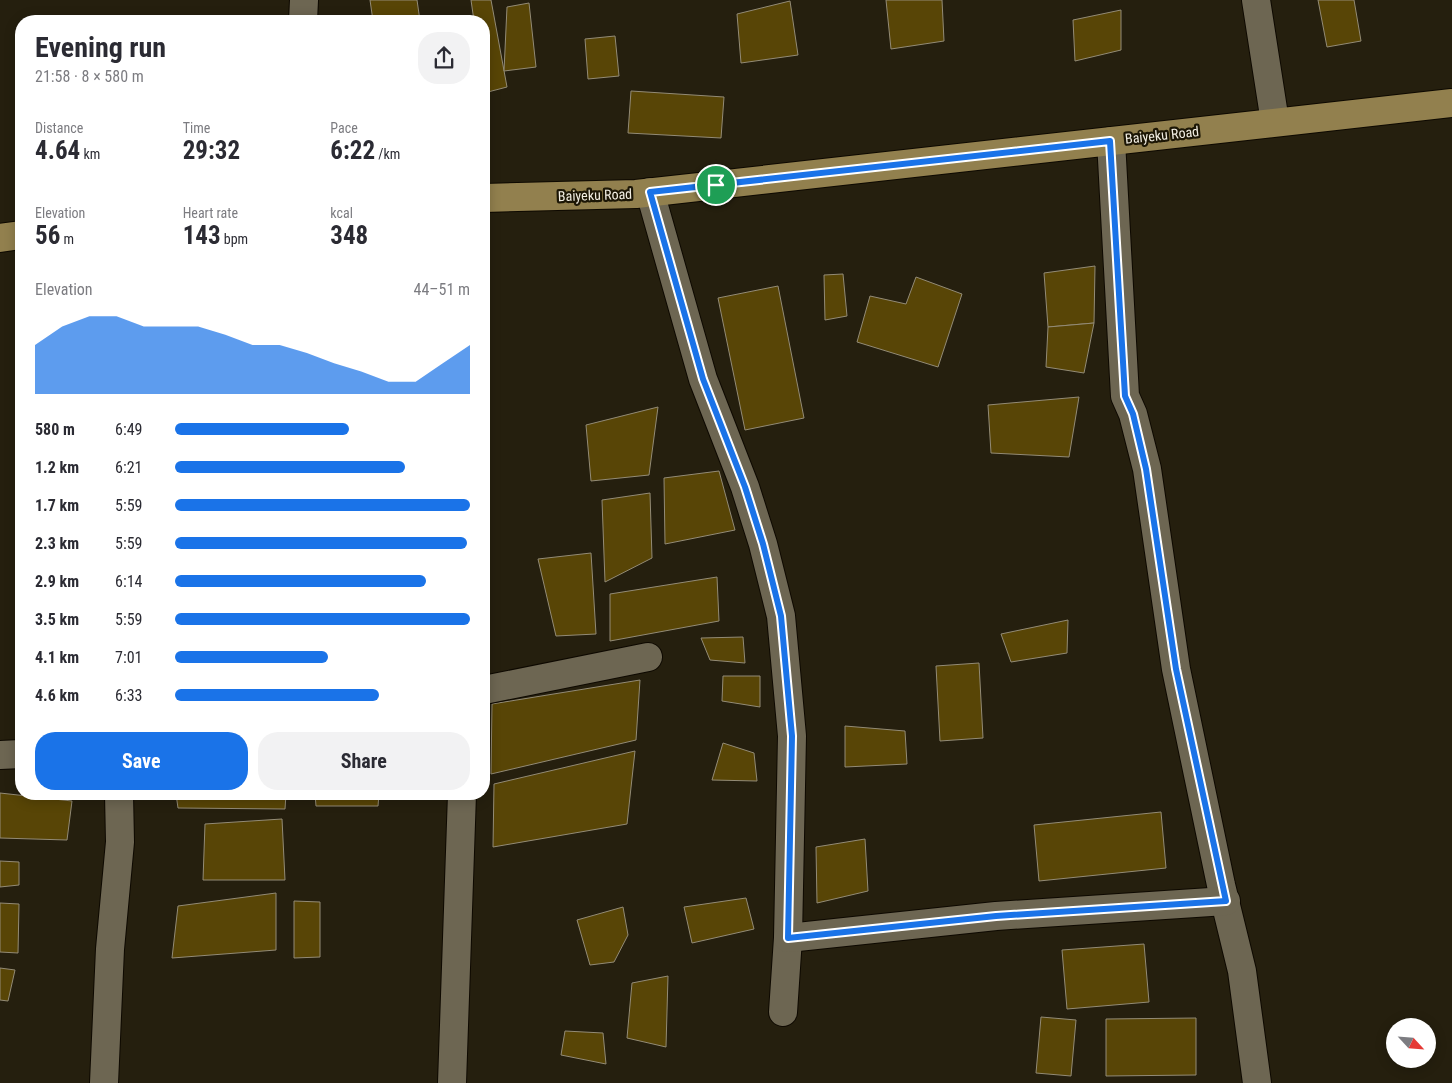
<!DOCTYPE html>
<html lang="en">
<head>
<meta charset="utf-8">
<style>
  body { margin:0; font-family:"Roboto Condensed",sans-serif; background:#f2f2f3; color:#2b2b33; height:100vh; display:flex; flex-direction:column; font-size:19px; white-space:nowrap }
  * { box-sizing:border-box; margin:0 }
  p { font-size:16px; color:#7c7c81 }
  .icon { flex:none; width:28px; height:28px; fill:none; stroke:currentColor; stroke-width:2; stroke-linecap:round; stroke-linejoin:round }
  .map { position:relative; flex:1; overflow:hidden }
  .drawer { position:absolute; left:15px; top:15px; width:475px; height:785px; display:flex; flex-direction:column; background:#fff; border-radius:20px; box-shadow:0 2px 12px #0003 }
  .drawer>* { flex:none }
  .needle { width:32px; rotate:116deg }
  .controls { position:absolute; left:1386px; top:1018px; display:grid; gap:10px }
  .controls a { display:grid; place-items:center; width:50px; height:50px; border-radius:50%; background:#fff; box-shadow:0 2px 12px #0003; font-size:25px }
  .pin { position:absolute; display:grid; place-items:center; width:42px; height:42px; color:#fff; margin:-21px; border:2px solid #fff; border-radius:50%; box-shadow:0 1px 5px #0007 }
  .round { display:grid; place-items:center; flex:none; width:52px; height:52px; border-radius:20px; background:#f2f2f3 }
  .headline { display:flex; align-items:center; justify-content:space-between; height:85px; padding:0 20px }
  h1 { font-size:28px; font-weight:700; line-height:38px }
  .stats { display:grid; grid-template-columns:repeat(3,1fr); gap:8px; height:85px; padding:5px 20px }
  .stats div { display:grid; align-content:center }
  .stats b { font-size:25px; font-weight:700 }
  .stats small { font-size:14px; font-weight:400 }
  .stats p { font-size:14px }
  .chart { height:140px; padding:10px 20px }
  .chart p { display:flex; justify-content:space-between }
  .chart svg { width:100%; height:90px; margin-top:5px; fill:#1a73e8; opacity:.7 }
  .cta { display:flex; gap:10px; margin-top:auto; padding:10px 20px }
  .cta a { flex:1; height:58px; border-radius:20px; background:#1a73e8; color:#fff; font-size:20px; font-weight:700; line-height:58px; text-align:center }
  .cta a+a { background:#f2f2f3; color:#2b2b33 }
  ul { padding:0 20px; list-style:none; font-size:16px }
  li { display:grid; grid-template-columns:80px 60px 1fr; align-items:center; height:38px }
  li i { height:12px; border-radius:6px; background:#1a73e8 }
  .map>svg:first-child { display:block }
  .building { fill:#584506; stroke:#938b76 }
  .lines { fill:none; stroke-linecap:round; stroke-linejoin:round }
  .minor-casing { stroke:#0e0900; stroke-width:30 }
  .major-casing { stroke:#0e0900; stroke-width:30 }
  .minor { stroke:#6d6652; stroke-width:28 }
  .major { stroke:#92804e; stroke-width:28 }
  .route-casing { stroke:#fff; stroke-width:10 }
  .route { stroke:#1a73e8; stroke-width:6 }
  .labels { text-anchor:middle; stroke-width:4.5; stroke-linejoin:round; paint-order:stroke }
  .street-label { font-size:14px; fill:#f2eee3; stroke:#1c1605 }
</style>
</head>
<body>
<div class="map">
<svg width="1452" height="1083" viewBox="0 0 1452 1083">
  <rect width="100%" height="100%" fill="#251f0e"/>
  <!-- building -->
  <g class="building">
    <path d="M370,0H417L420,21H373Z"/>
    <path d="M471,0H491L507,87L484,93V21H474Z"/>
    <path d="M886,0H942L944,41L891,49Z"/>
    <path d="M1318,0H1354L1361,41L1327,47Z"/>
    <path d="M790,1L798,55L741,63L737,14Z"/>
    <path d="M529,3L536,67L504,71L507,7Z"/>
    <path d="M1121,10V50L1075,61L1073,20Z"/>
    <path d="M615,36L619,76L588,79L585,39Z"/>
    <path d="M631,91L724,97L721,138L628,133Z"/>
    <path d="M1095,266L1094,323L1048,327L1044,273Z"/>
    <path d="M843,274L847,316L825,320L824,275Z"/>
    <path d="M916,277L962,294L938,367L857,342L870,296L906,304Z"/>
    <path d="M778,286L804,418L745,430L718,298Z"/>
    <path d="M1094,323L1084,373L1046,367L1048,327Z"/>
    <path d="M1079,397L1069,457L991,453L988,405Z"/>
    <path d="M658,407L649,475L591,481L586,425Z"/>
    <path d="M719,471L735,530L665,544L664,478Z"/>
    <path d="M650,493L652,558L605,582L602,500Z"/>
    <path d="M591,553L596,634L556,636L538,559Z"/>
    <path d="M717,577L719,621L610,641V594Z"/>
    <path d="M1068,620L1067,653L1011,662L1001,634Z"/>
    <path d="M743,637L745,663L710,660L701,638Z"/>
    <path d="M979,663L983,738L940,741L936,666Z"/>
    <path d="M723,676H760V707L722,701Z"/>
    <path d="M640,680L636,740L491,774L492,704Z"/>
    <path d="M845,726L905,731L907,764L845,767Z"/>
    <path d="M723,743L754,753L757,781L712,780Z"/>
    <path d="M635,751L627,824L493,847L494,784Z"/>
    <path d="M0,793L72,801L67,840L0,838Z"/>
    <path d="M176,794H286L285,809L178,808Z"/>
    <path d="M315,794H379L378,806H316Z"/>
    <path d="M1161,812L1166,868L1039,881L1034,825Z"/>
    <path d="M282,819L285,880H203L205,824Z"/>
    <path d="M865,839L868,891L817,903L816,847Z"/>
    <path d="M0,861L19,862V885L0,887Z"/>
    <path d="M276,893V950L172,958L178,906Z"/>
    <path d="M746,898L754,929L692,943L684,907Z"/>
    <path d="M294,901L320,902V957L294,958Z"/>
    <path d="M0,903L19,904L18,953L0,952Z"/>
    <path d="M623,907L628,935L614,962L590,965L577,920Z"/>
    <path d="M1144,944L1149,1002L1067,1009L1062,950Z"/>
    <path d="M0,968L15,970L8,1001L0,1000Z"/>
    <path d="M668,976L666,1047L627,1038L632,983Z"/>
    <path d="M1041,1017L1076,1020L1071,1076L1036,1073Z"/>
    <path d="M1196,1018V1075L1106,1076V1019Z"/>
    <path d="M565,1031L603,1033L606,1064L561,1055Z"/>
  </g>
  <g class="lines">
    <!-- minor casing -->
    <g class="minor-casing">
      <g id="minor">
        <path d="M1256,0L1275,122"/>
        <path d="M303,21L304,0"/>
        <path d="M1111,141L1125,396L1133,414L1147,469L1176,669L1221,885L1242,971L1257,1083"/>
        <path d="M650,192L703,379L745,487L763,544L781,616L792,736L788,938L783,1012"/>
        <path d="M484,690L648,657"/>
        <path d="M0,755L21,754"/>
        <path d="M788,938L996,916L1226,901"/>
        <path d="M104,1083L110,949L120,842L119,794"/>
        <path d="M452,1083L462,794"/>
      </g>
    </g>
    <!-- major casing -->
    <g class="major-casing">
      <g id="major">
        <path d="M484,198L636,194L1452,103"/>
        <path d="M0,238L21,235"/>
      </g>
    </g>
    <!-- minor -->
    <use href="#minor" class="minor"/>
    <!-- major -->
    <use href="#major" class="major"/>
  </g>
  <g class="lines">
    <!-- route casing -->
    <g class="route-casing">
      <path id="route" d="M1110,141L1125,396L1133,414L1146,469L1176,669L1226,901L996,916L788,938L792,736L781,616L763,544L745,487L703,379L650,192Z"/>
    </g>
    <!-- route -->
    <use href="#route" class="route"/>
  </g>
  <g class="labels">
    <!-- street labels -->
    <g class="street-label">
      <text transform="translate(1162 135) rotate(-6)" y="5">Baiyeku Road</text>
      <text transform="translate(595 195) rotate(-2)" y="5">Baiyeku Road</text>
    </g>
  </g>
</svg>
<div class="controls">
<a><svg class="needle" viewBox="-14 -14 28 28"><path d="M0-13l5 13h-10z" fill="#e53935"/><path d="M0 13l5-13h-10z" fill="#7c7c81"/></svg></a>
</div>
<div class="pin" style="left:716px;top:185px;background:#1e9e55"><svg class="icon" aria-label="arrive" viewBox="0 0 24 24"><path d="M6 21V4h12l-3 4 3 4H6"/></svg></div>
<section class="drawer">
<div class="headline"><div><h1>Evening run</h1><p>21:58 · 8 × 580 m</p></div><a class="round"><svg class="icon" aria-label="share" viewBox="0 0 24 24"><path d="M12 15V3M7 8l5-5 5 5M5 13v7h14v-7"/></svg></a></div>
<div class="stats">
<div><p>Distance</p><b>4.64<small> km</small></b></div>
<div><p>Time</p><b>29:32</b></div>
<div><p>Pace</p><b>6:22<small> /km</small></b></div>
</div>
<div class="stats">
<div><p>Elevation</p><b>56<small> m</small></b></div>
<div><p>Heart rate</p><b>143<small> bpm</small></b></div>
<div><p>kcal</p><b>348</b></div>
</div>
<div class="chart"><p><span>Elevation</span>44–51 m</p>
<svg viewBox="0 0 160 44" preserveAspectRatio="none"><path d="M0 44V20L10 11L20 6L30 6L40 11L50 11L60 11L70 15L80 20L90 20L100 24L110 29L120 33L130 38L140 38L150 29L160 20V44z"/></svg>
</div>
<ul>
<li><b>580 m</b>6:49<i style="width:59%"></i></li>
<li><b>1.2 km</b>6:21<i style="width:78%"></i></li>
<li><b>1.7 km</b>5:59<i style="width:100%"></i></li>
<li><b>2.3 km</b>5:59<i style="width:99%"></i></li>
<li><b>2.9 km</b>6:14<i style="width:85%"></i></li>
<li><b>3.5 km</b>5:59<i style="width:100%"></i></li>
<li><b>4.1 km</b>7:01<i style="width:52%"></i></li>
<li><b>4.6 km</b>6:33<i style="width:69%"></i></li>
</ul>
<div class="cta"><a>Save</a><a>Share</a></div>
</section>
</div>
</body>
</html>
